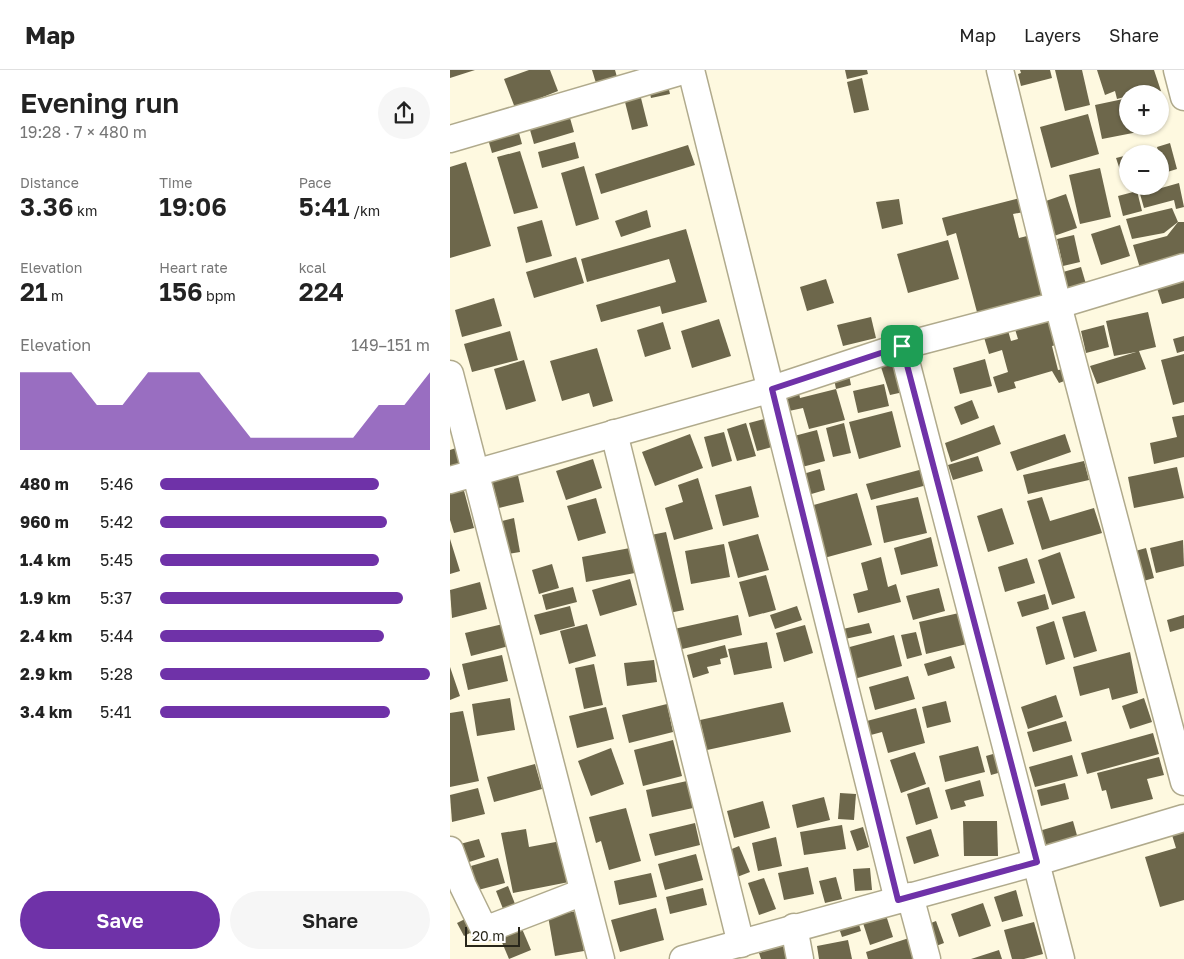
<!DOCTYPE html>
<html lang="en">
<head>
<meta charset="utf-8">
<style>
  body { margin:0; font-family:"Golos Text",sans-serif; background:#f6f6f6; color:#222; height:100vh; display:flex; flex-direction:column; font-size:19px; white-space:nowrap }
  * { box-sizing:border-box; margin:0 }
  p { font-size:16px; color:#767676 }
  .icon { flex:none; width:28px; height:28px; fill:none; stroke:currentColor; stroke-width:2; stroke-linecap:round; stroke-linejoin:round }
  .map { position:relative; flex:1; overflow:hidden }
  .sheet { display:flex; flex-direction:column; background:#fff; width:450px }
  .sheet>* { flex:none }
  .tools { position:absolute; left:669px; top:15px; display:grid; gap:10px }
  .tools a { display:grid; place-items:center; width:50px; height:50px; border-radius:50%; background:#fff; box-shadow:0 1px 4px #0004; font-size:25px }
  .scale { position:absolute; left:15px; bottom:12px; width:55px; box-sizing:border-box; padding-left:5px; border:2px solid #28261a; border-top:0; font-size:14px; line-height:18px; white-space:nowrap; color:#28261a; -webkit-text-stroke:4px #fff; paint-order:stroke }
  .pin { position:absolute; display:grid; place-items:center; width:42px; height:42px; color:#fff; margin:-21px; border-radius:10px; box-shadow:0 2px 8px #0006 }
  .round { display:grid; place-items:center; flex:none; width:52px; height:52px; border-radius:26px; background:#f6f6f6 }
  .overview { display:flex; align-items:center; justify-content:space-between; height:85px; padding:0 20px }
  h1 { font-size:28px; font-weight:600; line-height:38px }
  .stats { display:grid; grid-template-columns:repeat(3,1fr); gap:8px; height:85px; padding:5px 20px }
  .stats div { display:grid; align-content:center }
  .stats b { font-size:25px; font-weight:600 }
  .stats small { font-size:14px; font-weight:400 }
  .stats p { font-size:14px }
  .chart { height:140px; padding:10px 20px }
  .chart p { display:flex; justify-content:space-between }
  .chart svg { width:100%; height:90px; margin-top:5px; fill:#6f32a8; opacity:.7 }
  .action { display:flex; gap:10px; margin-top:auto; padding:10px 20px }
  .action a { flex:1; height:58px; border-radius:30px; background:#6f32a8; color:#fff; font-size:20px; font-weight:600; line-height:58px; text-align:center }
  .action a+a { background:#f6f6f6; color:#222 }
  ul { padding:0 20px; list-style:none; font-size:16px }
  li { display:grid; grid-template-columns:80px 60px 1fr; align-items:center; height:38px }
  li i { height:12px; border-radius:6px; background:#6f32a8 }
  header { display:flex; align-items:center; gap:30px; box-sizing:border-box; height:70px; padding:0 25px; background:#fff; border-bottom:1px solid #e0e0e0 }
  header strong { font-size:24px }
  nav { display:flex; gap:28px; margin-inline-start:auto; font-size:18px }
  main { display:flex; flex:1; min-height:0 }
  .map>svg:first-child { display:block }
  .building { fill:#6d674b }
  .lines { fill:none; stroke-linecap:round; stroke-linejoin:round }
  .minor-casing { stroke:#b0aa8c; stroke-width:29 }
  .minor { stroke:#fff; stroke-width:26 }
  .route-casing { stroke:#fff; stroke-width:10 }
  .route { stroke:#6f32a8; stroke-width:6 }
</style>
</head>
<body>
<header>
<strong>Map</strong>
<nav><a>Map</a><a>Layers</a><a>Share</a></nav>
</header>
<main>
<section class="sheet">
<div class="overview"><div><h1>Evening run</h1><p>19:28 · 7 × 480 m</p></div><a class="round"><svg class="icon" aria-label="share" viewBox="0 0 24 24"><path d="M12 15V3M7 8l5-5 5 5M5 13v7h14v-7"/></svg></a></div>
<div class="stats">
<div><p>Distance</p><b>3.36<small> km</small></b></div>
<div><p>Time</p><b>19:06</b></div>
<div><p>Pace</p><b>5:41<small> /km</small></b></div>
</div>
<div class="stats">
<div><p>Elevation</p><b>21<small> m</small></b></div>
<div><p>Heart rate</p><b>156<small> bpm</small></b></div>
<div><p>kcal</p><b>224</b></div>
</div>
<div class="chart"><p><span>Elevation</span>149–151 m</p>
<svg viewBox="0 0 160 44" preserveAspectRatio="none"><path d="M0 44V6L10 6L20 6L30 22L40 22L50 6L60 6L70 6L80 22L90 38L100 38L110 38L120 38L130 38L140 22L150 22L160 6V44z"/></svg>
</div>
<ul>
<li><b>480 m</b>5:46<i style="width:81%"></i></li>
<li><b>960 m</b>5:42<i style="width:84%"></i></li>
<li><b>1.4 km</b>5:45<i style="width:81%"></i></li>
<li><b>1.9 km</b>5:37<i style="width:90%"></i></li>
<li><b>2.4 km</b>5:44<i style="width:83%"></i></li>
<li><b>2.9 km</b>5:28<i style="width:100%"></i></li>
<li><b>3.4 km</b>5:41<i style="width:85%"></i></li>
</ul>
<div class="action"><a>Save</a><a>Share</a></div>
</section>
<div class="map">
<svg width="734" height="889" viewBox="0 0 734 889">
  <rect width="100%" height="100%" fill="#fef9e0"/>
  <!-- building -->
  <g class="building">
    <path d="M0,0H25L0,8Z"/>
    <path d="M79,0H100L108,21L65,38L54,9Z"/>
    <path d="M142,0H165L167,7L146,13Z"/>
    <path d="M395,0H417L418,4L397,9Z"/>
    <path d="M570,0H600L602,8L571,16L568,4L571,3Z"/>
    <path d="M605,0H632L640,35L615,41Z"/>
    <path d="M647,0H704L711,21L702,24H678V26L667,29L665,21L655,25Z"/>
    <path d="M412,8L419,40L404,43L397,12Z"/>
    <path d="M217,11L220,24L201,28L198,15Z"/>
    <path d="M189,20L198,56L182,60L173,24Z"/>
    <path d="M678,28V56H686L688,62L652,69L645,35Z"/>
    <path d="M118,41L124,62L84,74L78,53Z"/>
    <path d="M638,44L649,84L601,98L590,57Z"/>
    <path d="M66,52L72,74L42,83L36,62Z"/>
    <path d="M125,72L129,88L92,98L88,82Z"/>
    <path d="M720,73L727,99L714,103L707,77Z"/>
    <path d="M238,75L245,95L151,124L145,104Z"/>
    <path d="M70,81L88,138L64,144L47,87Z"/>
    <path d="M678,85V104L672,106L666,88Z"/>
    <path d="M16,92L41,176L0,188V97Z"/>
    <path d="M134,96L149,149L126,156L111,103Z"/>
    <path d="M650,98L661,147L630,154L619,105Z"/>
    <path d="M729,113L734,137L726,139L724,130L694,138L690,124Z"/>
    <path d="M687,121L692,141L673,146L668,126Z"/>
    <path d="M616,124L627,158L604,166L593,132Z"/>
    <path d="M570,128L574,142L563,144L569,168L581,165L597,228L528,246L506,163L497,166L492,148Z"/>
    <path d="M449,129L453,154L432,159L426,132Z"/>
    <path d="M722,138L728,152L714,163L682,169L676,149Z"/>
    <path d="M197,140L201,157L171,167L165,151Z"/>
    <path d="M92,150L102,186L76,193L67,157Z"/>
    <path d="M728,152H734V194L690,198L683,175L717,166Z"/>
    <path d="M670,155L680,186L651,195L641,164Z"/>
    <path d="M236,159L257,232L212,244L210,236L151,252L146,235L226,212L219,189L137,212L131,189Z"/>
    <path d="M624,165L630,192L613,196L607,169Z"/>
    <path d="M498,170L509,209L458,223L447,184Z"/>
    <path d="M126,187L134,213L84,228L76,202Z"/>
    <path d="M631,197L636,214L618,220L613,202Z"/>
    <path d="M376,209L384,233L357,241L350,217Z"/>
    <path d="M734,210V228L712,234L707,218Z"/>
    <path d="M44,228L52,256L12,267L5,240Z"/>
    <path d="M698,242L706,277L689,281L696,299L647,314L640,296L686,282L664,286L656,251Z"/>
    <path d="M604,244L613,273L602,276L608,300L614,299L617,310L609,313L602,301L564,312L566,318L548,323L543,307L558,302L552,280L539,284L533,264L557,257L561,271L568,269L564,256Z"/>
    <path d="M421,247L426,268L393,276L387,255Z"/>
    <path d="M269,249L281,286L242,298L231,261Z"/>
    <path d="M213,252L221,279L195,287L187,260Z"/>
    <path d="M654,255L659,277L636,283L631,261Z"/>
    <path d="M60,261L68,290L22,302L14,274Z"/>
    <path d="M734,266V281L727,283L723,269Z"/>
    <path d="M147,278L163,331L143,337L139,323L112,331L100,291Z"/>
    <path d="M734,284V332L723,335L711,290Z"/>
    <path d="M535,289L542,316L510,324L503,298Z"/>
    <path d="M74,290L86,331L56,340L44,299Z"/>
    <path d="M448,292L458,321L440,325L431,297Z"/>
    <path d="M399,305L401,315L386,319L395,350L359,359L353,338L339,341L334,322L348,318L350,328L386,319L384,309Z"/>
    <path d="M434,314L439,336L408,343L403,321Z"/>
    <path d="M522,330L529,348L511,355L504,337Z"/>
    <path d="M442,341L451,377L409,389L399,352Z"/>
    <path d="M734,345V387L704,394L700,373L727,367L722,347Z"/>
    <path d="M314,349L322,377L307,381L299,353Z"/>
    <path d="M296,353L306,386L287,391L277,359Z"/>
    <path d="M394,353L401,383L383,387L376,358Z"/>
    <path d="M544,355L551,374L501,392L495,373Z"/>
    <path d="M367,360L375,391L352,397L344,366Z"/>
    <path d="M274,362L282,391L262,397L254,367Z"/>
    <path d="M240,364L253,398L205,416L192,382Z"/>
    <path d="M615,364L621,382L567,401L560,382Z"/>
    <path d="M6,378L13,397L0,400V380Z"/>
    <path d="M528,386L533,401L503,410L498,395Z"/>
    <path d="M143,389L152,418L116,430L106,401Z"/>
    <path d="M634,391L639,410L578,424L573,405Z"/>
    <path d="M727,397L734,428L684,438L678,407Z"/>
    <path d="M370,399L375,420L358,425L353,404Z"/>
    <path d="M473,399L477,415L421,430L416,414Z"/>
    <path d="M67,401L74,432L49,438L41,407Z"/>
    <path d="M248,408L263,459L224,470L215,438L233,432L228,415Z"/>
    <path d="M301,416L309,447L273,456L265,425Z"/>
    <path d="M13,417L24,458L4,463L0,450V420Z"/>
    <path d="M407,423L422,475L374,488L360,436Z"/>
    <path d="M468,427L477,463L434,473L426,436Z"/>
    <path d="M592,427L600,451L644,438L652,463L592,480L577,431Z"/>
    <path d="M146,428L156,463L128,471L117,436Z"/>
    <path d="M552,438L564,474L538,482L527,446Z"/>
    <path d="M64,448L70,482L58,484L52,451Z"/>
    <path d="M216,462L234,540L219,543L201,465Z"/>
    <path d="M308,464L319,500L288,508L278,472Z"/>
    <path d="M481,467L488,496L451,505L444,478Z"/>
    <path d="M0,469L10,501L0,504Z"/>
    <path d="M733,470L734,496L706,503L700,478Z"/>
    <path d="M274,474L280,507L241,514L235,481Z"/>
    <path d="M180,478L185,503L136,512L132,487Z"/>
    <path d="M696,478L704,508L690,512L682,482Z"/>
    <path d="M610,482L625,528L602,535L588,490Z"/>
    <path d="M431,487L438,517L446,514L451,532L408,543L403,524L418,520L411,493Z"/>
    <path d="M577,488L585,513L555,522L548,497Z"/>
    <path d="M102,494L109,518L89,524L82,500Z"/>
    <path d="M316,505L326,540L299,547L289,512Z"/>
    <path d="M180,509L187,535L150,546L142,520Z"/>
    <path d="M30,512L37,539L2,548L0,520Z"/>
    <path d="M123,517L127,532L96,540L92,525Z"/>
    <path d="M489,518L495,541L463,550L456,526Z"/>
    <path d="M595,524L599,539L572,547L567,532Z"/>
    <path d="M120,536L125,556L90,565L84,545Z"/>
    <path d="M347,536L352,550L325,559L320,545Z"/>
    <path d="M635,541L647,581L624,588L612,547Z"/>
    <path d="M509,543L517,574L476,584L469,552Z"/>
    <path d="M288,545L292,565L228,580L224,559Z"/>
    <path d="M734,545V558L720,562L717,550Z"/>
    <path d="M604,551L615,589L596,595L586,557Z"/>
    <path d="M419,553L422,563L395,569L393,559Z"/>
    <path d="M53,554L59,576L21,586L15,563Z"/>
    <path d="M137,554L146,586L119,594L110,561Z"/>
    <path d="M355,555L363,583L334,592L326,563Z"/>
    <path d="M466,562L472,585L457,589L451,565Z"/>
    <path d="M444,565L452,596L404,609L396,578Z"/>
    <path d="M317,572L322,598L284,605L278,579Z"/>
    <path d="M275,575L278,587L270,589L271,594L257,597L259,603L243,608L237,585Z"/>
    <path d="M680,582L688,623L662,630L659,618L630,626L623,597Z"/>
    <path d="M52,585L58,611L18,620L12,594Z"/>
    <path d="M501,586L505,598L478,606L474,594Z"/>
    <path d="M204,590L207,612L177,616L174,593Z"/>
    <path d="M144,594L153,635L134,639L125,598Z"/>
    <path d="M0,597L10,626L0,630Z"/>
    <path d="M458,606L465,629L425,640L419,617Z"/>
    <path d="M606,625L613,647L578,659L571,637Z"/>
    <path d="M60,628L65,660L27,666L22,634Z"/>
    <path d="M694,628L702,652L680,659L672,636Z"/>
    <path d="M496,631L501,652L477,658L472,637Z"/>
    <path d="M333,632L341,662L257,680L250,650Z"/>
    <path d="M217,634L223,662L179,673L172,645Z"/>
    <path d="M156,637L164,669L127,678L119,646Z"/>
    <path d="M466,638L475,673L438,683L432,662L417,666L413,652Z"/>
    <path d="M13,641L29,711L0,717V643Z"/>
    <path d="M616,651L622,671L583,682L577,662Z"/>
    <path d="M703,663L709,684L637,704L631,683Z"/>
    <path d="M223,670L232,706L193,716L184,680Z"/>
    <path d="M528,676L535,702L495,712L489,686Z"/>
    <path d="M161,678L174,714L141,726L128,691Z"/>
    <path d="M465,682L476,714L451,723L440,690Z"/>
    <path d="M550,682L555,701L541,705L536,686Z"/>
    <path d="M622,685L628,706L585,717L579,697Z"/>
    <path d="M709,687L714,705L697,709L703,729L661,739L656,720L652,721L647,703Z"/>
    <path d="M85,694L92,719L44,732L37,707Z"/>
    <path d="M530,710L534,726L514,731L516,736L501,740L495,720Z"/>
    <path d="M237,711L243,738L202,747L196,720Z"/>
    <path d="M615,713L619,729L591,736L587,720Z"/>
    <path d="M479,717L488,748L466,755L457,724Z"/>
    <path d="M28,718L35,744L2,752L0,725Z"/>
    <path d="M390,723L406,724L404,750L388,749Z"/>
    <path d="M374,727L380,750L347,758L342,735Z"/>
    <path d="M313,731L320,758L284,768L277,741Z"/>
    <path d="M176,738L191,791L159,800L151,771L146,773L139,747Z"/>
    <path d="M513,751H547L548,786H514Z"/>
    <path d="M623,751L628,769L594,779L589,761Z"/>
    <path d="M245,753L250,775L205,786L199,764Z"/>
    <path d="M392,755L396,779L354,785L350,762Z"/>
    <path d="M413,757L419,777L407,781L400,761Z"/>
    <path d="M76,759L79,777L111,771L119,812L63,823L51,763Z"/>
    <path d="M481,759L489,786L464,794L456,767Z"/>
    <path d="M734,762V830L710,837L695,787L726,778L722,765Z"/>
    <path d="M326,767L332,796L308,801L302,773Z"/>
    <path d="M29,769L35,787L16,793L10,774Z"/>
    <path d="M289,776L300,802L287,807L277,781Z"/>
    <path d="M246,784L253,810L215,820L208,794Z"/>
    <path d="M48,788L55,813L28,820L21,796Z"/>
    <path d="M358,797L364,824L334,830L328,803Z"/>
    <path d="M420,798L422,820L405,821L403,799Z"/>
    <path d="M201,803L207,827L169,835L164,811Z"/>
    <path d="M386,807L392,829L375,833L369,811Z"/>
    <path d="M314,808L326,839L309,845L298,813Z"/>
    <path d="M58,816L67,839L55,844L46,821Z"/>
    <path d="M253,818L257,835L220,844L216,827Z"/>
    <path d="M566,820L573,846L552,852L544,827Z"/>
    <path d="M533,833L541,856L509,867L501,844Z"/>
    <path d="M206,838L214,870L170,882L161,850Z"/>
    <path d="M127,841L134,881L105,886L98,846Z"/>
    <path d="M23,845L30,858L14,866L7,853Z"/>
    <path d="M436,845L443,867L420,875L413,853Z"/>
    <path d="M407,848L411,861L392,867L388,855Z"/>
    <path d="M486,851L494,873L478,879L471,857Z"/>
    <path d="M584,852L593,884L574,889H562L554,860Z"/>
    <path d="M70,854L81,880L59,889L48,863Z"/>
    <path d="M459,868L464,889H418L416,882Z"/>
    <path d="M398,870L402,889H369L367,876Z"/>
    <path d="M336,875L339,889H311L309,883Z"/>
    <path d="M549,880L552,889H521Z"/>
  </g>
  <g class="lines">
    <!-- minor casing -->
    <g class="minor-casing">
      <g id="minor">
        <path d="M241,0L448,830"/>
        <path d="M550,0L608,235L734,712"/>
        <path d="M727,0L734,27"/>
        <path d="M0,69L236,0"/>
        <path d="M452,276L611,889"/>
        <path d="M0,304L151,889"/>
        <path d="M164,363L291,874"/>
        <path d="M0,410L322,319L452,276L608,235L734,197"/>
        <path d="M0,780L13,816L33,857L45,856L133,822"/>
        <path d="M460,826L477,889"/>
        <path d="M344,857L350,889"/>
        <path d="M233,889L587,792L734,748"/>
      </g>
    </g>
    <!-- minor -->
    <use href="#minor" class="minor"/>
  </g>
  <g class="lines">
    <!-- route casing -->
    <g class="route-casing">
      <path id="route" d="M452,276L587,792L448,830L322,319Z"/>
    </g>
    <!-- route -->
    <use href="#route" class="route"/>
  </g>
</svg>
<div class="tools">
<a>+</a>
<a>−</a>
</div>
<div class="scale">20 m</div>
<div class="pin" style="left:452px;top:276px;background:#1e9e55"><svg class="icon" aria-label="arrive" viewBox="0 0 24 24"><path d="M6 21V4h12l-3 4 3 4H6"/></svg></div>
</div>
</main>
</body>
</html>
